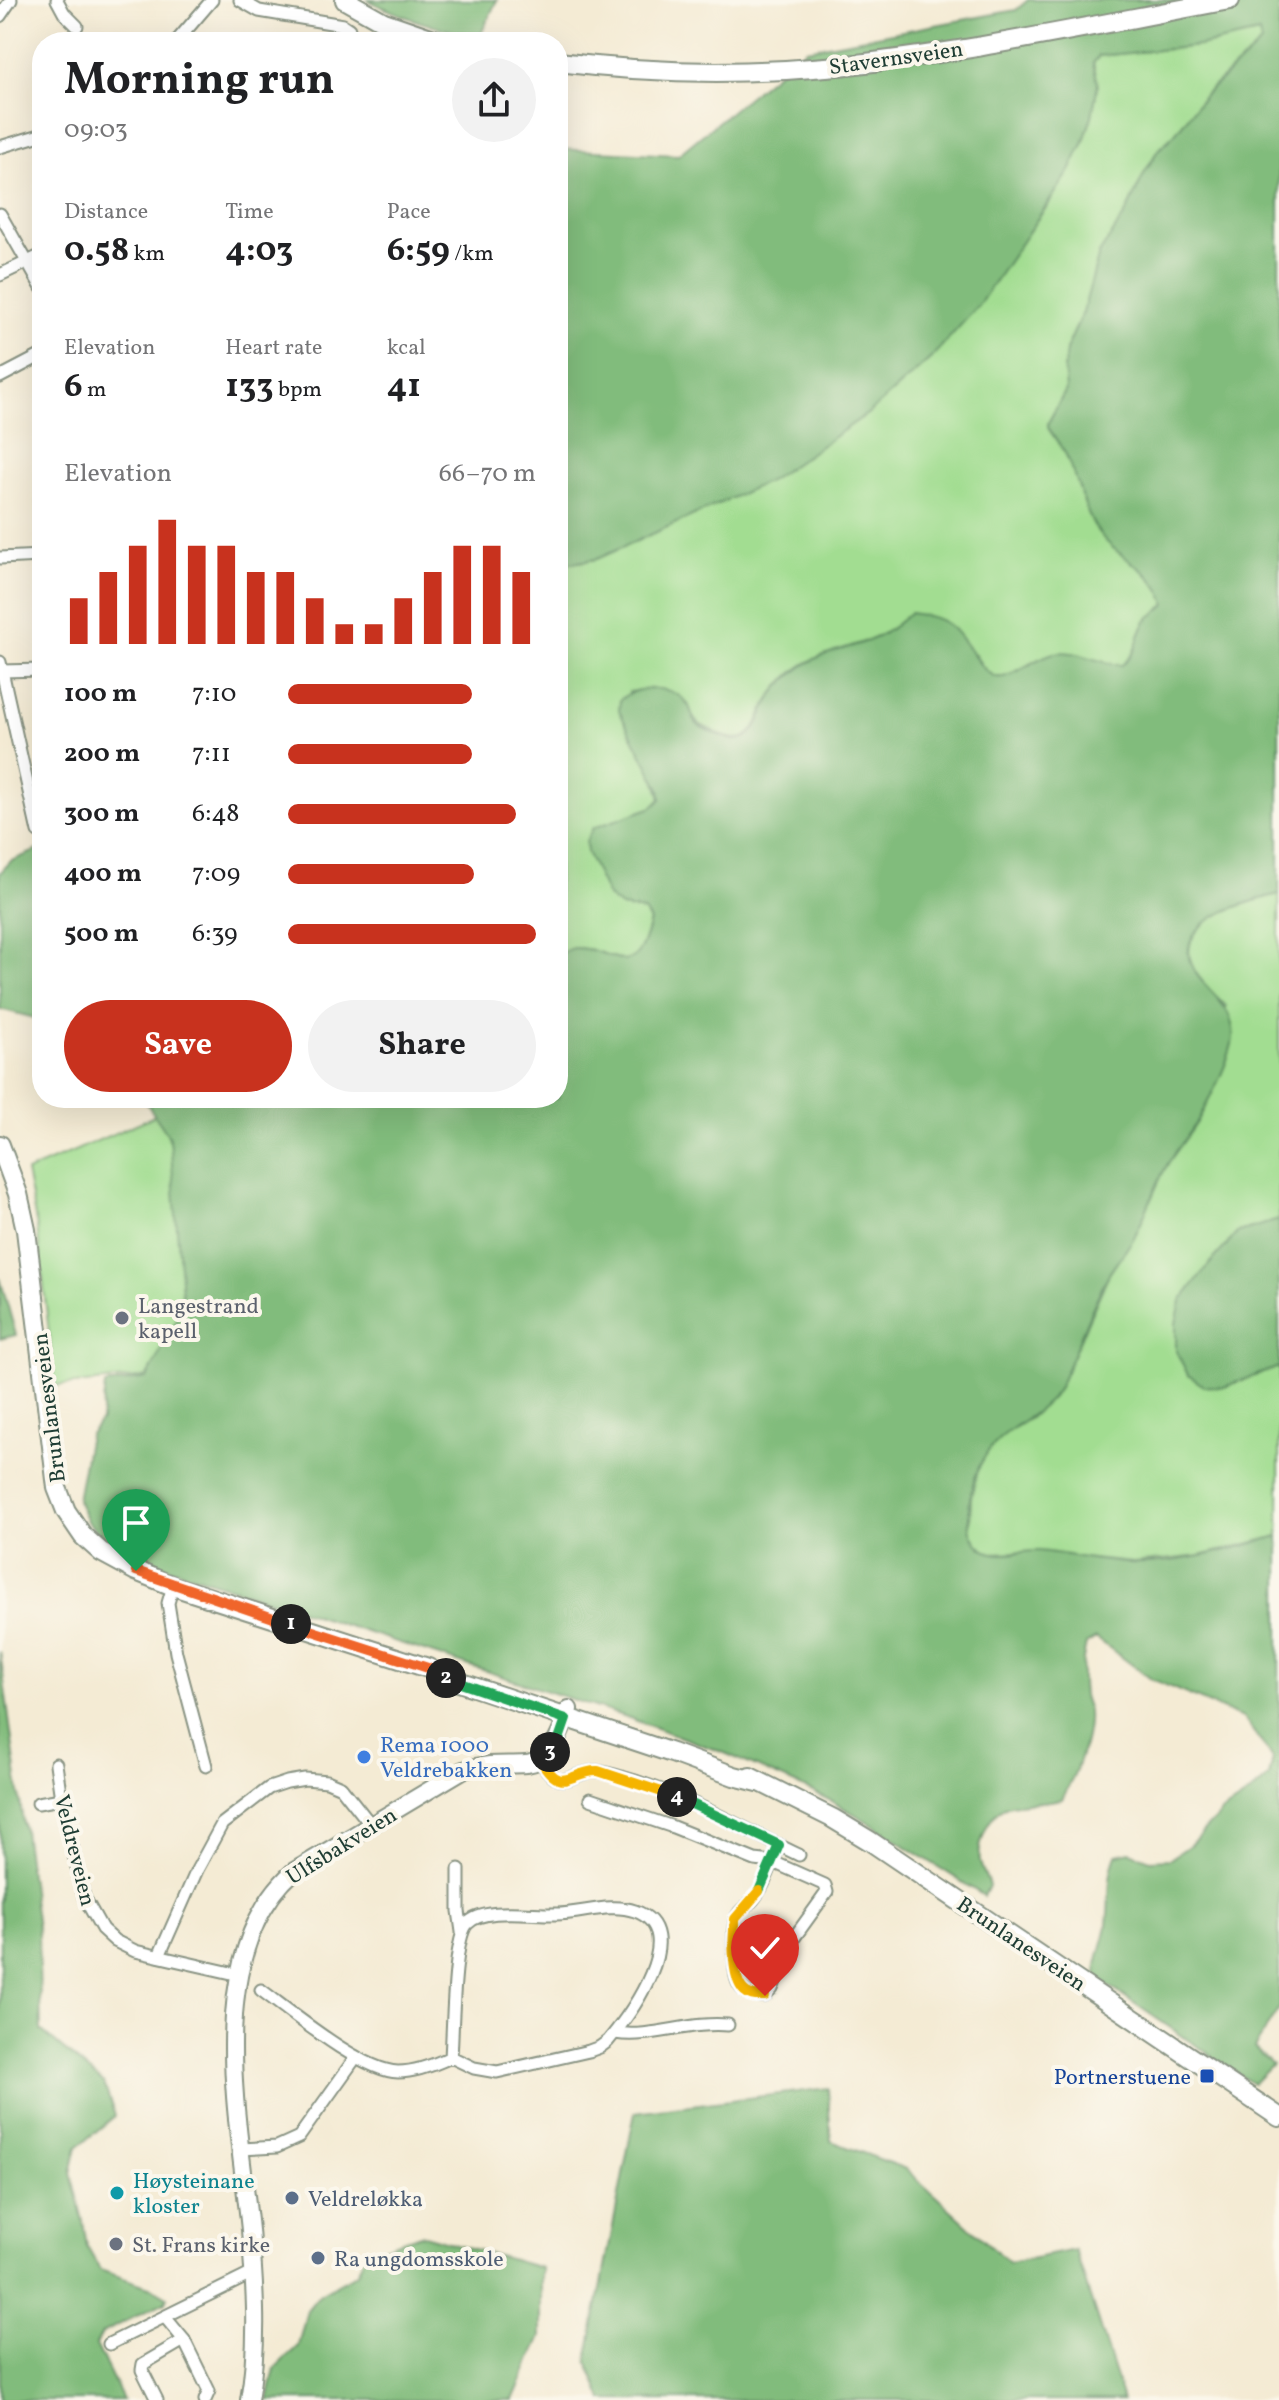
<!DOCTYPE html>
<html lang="en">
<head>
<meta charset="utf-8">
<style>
  body { margin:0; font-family:Vollkorn,serif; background:#f2f2f2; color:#202124; height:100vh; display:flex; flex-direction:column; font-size:30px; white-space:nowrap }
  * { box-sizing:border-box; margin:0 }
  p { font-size:26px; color:#757577 }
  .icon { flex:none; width:44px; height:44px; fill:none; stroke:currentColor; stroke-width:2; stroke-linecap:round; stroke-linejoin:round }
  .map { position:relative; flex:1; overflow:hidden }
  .details { position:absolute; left:32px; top:32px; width:536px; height:1076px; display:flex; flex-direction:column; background:#fff; border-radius:32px; box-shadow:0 8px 32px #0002 }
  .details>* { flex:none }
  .pin { position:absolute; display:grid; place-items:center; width:68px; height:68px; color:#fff; margin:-82px -34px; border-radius:50% 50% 50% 0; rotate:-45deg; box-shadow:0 0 8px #0007 }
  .pin .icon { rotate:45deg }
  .km { position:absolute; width:40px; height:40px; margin:-20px; border-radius:50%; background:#222; color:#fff; font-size:22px; line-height:40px; text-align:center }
  .round { display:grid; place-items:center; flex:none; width:84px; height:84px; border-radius:42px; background:#f2f2f2 }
  .overview { display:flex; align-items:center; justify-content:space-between; height:136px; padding:0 32px }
  h1 { font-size:44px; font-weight:700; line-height:60px }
  .stats { display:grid; grid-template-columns:repeat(3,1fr); gap:12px; height:136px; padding:8px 32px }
  .stats div { display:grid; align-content:center }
  .stats b { font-size:34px; font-weight:700 }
  .stats small { font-size:22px; font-weight:400 }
  .stats p { font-size:22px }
  .chart { height:224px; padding:16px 32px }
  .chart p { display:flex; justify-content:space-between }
  .chart svg { width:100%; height:144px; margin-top:8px; stroke:#c8321e; stroke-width:6 }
  .button { display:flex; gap:16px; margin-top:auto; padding:16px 32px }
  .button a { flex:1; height:92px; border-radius:48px; background:#c8321e; color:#fff; font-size:32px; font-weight:700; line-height:92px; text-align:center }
  .button a+a { background:#f2f2f2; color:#202124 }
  ul { padding:0 32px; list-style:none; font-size:26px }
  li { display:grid; grid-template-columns:128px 96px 1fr; align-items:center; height:60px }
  li i { height:20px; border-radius:10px; background:#c8321e }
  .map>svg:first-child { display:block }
  .green { fill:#a2dd91; stroke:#608d62; stroke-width:2 }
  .forest { fill:#81bc7b; stroke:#507c58; stroke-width:2 }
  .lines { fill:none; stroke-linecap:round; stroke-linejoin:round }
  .street-casing { stroke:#8a9484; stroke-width:15 }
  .secondary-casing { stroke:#8a9484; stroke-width:20 }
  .primary-casing { stroke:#8a9484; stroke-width:22 }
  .street { stroke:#fff; stroke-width:11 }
  .secondary { stroke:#fff; stroke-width:16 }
  .primary { stroke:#fff; stroke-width:18 }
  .split-1-casing { stroke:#fff; stroke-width:16 }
  .split-2-casing { stroke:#fff; stroke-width:16 }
  .split-3-casing { stroke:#fff; stroke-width:16 }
  .split-4-casing { stroke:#fff; stroke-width:16 }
  .split-5-casing { stroke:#fff; stroke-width:16 }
  .split-6-casing { stroke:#fff; stroke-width:16 }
  .split-1 { stroke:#f0652b; stroke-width:10 }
  .split-2 { stroke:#f0652b; stroke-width:10 }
  .split-3 { stroke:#22a559; stroke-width:10 }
  .split-4 { stroke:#f5b400; stroke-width:10 }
  .split-5 { stroke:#22a559; stroke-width:10 }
  .split-6 { stroke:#f5b400; stroke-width:10 }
  .worship-dot { fill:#6b7280; stroke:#fbf7ec; stroke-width:3 }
  .shop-dot { fill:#3f7fe0; stroke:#fbf7ec; stroke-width:3 }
  .transit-dot { fill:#1a4fb4; stroke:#fbf7ec; stroke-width:3 }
  .culture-dot { fill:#0f9aa8; stroke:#fbf7ec; stroke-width:3 }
  .service-dot { fill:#5c6f8a; stroke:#fbf7ec; stroke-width:3 }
  .labels { text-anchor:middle; stroke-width:8; stroke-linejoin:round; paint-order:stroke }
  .street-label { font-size:22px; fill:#1f3d34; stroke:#fbf7ec }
  .worship-label { font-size:22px; fill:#5b616d; stroke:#fbf7ec; text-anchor:start }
  .shop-label { font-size:22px; fill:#366cbe; stroke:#fbf7ec; text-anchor:start }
  .transit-label { font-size:22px; fill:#164399; stroke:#fbf7ec; text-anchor:end }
  .culture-label { font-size:22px; fill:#0d838f; stroke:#fbf7ec; text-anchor:start }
  .service-label { font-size:22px; fill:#4e5e75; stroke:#fbf7ec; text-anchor:start }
</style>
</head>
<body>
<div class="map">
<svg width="1279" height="2400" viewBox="0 0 1279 2400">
  <rect width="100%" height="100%" fill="#fbf7ec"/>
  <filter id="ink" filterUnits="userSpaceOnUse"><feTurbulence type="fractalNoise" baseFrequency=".0125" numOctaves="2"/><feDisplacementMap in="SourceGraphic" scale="16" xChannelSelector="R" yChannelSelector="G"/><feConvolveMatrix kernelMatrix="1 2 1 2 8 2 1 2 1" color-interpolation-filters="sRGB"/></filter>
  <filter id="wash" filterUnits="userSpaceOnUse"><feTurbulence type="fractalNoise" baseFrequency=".006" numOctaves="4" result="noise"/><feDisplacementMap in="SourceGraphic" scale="32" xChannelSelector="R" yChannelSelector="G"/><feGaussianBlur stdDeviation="1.8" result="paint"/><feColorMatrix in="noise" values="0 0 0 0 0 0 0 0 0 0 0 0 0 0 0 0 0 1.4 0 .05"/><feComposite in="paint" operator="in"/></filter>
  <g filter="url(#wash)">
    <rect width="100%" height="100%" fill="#f4ebd4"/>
    <!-- green -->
    <g class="green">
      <path d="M1259,33L1262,36L1261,43L1206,93L1174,135L1158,150L1145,172L1126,213L1100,254L1083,312L1066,350V390L1048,423V428L1065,453L1098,532L1147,572L1161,589L1166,604C1158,613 1149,615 1143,627C1134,644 1140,651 1122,665H1110L1073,653L1035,661L1006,677H995L985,670L975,655L910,613C899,622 888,633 875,638C852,647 821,653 800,667C787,676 775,690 767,703C754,730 749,750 715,732C697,722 695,726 688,704L660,689L629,692L661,799L654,807L639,812L621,907L644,911L650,920C634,989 615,947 575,948C568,948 564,953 558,955V565L597,559L771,480L870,412L931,358L1049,204L1083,144L1092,116L1098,83L1093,63L1099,56L1199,46Z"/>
      <path d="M1279,894V1220L1238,1232L1181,1301L1224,1387L1279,1367V1536L1200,1556L1133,1563L1020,1552L988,1553L977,1545L970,1530L971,1497L979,1466L995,1440L1030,1418L1057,1391L1109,1274L1133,1239L1165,1167L1197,1122L1222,1070L1226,1006C1214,993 1197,980 1191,962C1177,918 1250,902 1279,894Z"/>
      <path d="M157,1112L165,1127L178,1167L190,1307L146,1377L55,1386L37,1227L26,1172L152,1117Z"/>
    </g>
    <!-- forest -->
    <g class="forest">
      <path d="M367,0H497L481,34C440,32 404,17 367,0Z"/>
      <path d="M1028,0H1279V894C1253,901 1194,914 1189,948C1184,985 1242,998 1232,1044C1226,1069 1210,1099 1197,1122C1188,1137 1175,1151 1166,1167C1153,1190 1146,1216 1133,1239C1126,1251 1116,1262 1109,1274C1088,1311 1076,1353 1057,1391C1033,1424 998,1426 980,1465C970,1486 961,1529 980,1546C995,1561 1020,1550 1039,1551C1069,1554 1099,1562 1129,1563C1180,1565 1230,1549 1279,1536V2008L1254,2048L1272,2065L1253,2084L1103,1982L1096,1973C1097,1957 1103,1945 1106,1930C1111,1905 1106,1878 1116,1855L1130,1852L1150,1860L1170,1859L1190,1845L1221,1813L1248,1795L1269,1777L1273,1758L1243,1718L1151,1679L1096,1638L1086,1644C1082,1660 1081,1678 1083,1695C1084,1702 1088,1707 1088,1713C1090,1737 1074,1779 1062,1799C1045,1803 1028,1802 1011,1805C990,1809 977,1843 980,1862C982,1870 987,1879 989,1886L984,1896L860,1817L820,1795L727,1754L629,1718L143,1559L98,1533L87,1521L77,1500L89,1435L101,1420L105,1385L147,1378L183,1307L170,1138L143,1098H558V955C564,953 568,948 575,948C615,947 634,989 650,921L644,911L621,907L608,897L587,852L586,841L593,828L653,807L661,799L660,789L619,711L620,700C636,685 671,684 686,702C692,708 691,717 697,724C701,728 728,740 735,740C757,740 760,716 769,701C775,690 783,682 793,674C819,650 845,651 875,638C888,633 899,621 910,613C924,615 940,617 951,627C965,638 981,674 997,677C1011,680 1038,656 1054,653C1078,649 1099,664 1122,665C1140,650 1134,644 1143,627C1148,615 1158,613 1166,604C1154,566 1121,563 1099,533C1082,510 1079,478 1065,453C1060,444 1053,436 1048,427V423L1066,390L1064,368L1066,350L1083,312L1099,254L1126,213L1145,172L1158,150L1174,135L1206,94L1261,43L1259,33L1199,46L1099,56L1093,63L1098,83L1092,116L1083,144L1070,171L978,306L931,358L870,412L771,480L597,559L558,565V149L678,155L806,49L1016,10Z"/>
      <path d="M42,844V1020L0,1009V873L11,861L38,850Z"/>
      <path d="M1279,1220V1367L1224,1387L1204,1386L1188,1375L1176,1351V1323L1181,1301L1206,1268L1238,1232Z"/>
      <path d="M0,1278L16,1335L0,1339Z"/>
      <path d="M0,1651L38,1935L41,2030L104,2084L115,2116L77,2147L71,2173L83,2221L87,2247L100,2270L152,2288L167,2297L165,2302L102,2333L96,2345L123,2400H0Z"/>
      <path d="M828,2088L831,2141L906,2169L1009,2263L1075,2250L1123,2400H603L587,2361L635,2112Z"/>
      <path d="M420,2234L541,2268V2336L513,2400H268L275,2368L298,2346L307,2310L320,2294L357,2273L365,2254Z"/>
    </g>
  </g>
  <g filter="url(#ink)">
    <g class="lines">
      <!-- street casing -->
      <g class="street-casing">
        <g id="street">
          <path d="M57,0L64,13L77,26"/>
          <path d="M240,0L259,11L343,25L349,29L350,42"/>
          <path d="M0,16L11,0"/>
          <path d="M176,42L212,0"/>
          <path d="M0,147L40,135"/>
          <path d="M0,214L42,288"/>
          <path d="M0,275L42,255"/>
          <path d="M0,377L42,355"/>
          <path d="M0,558L42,556"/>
          <path d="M0,662L38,832"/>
          <path d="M2,671L42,670"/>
          <path d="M173,1586L168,1603L176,1653L206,1766"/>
          <path d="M540,1759C562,1798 570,1770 598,1771C670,1786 734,1824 799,1855"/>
          <path d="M56,1764L61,1799L84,1897L102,1929L115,1941L135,1951L240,1975"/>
          <path d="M590,1799L673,1827L755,1860L773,1862L825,1885L827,1892L791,1942L772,1989L765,1996C732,1996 735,1973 734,1946C734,1938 733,1929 735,1921C738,1910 749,1906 755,1897C766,1883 772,1862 779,1845"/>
          <path d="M38,1803L61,1799"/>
          <path d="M459,1869V1911L462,1932"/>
          <path d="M159,1956L197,1870L222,1824L269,1788L287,1782L305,1779L327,1781L341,1787L371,1825"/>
          <path d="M261,1990C291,2012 362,2071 398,2072C416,2072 436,2064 451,2057L474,2068L497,2072L589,2051L600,2047L608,2041C629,2016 692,1931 635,1911C610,1902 582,1914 556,1914C533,1915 483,1906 467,1924C453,1941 453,2031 451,2057"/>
          <path d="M615,2033C652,2039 690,2021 728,2025"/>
          <path d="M241,2149L277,2147L299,2137L356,2057"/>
          <path d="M165,2317L184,2340L209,2391L205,2400"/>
          <path d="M109,2344L253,2273"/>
          <path d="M157,2400L142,2370L143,2364L184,2340"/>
        </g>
      </g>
      <!-- secondary casing -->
      <g class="secondary-casing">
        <path id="secondary" d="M249,2400C259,2344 255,2287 250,2230C239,2121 201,1954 294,1871L463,1770C525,1752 543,1791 569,1709"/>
      </g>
      <!-- primary casing -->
      <g class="primary-casing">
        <g id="primary">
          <path d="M345,0L384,22L442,42"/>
          <path d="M558,62C647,73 737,75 826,67C959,55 1098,24 1230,0"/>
          <path d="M0,1145L18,1194L26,1230L57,1488L66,1511L83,1536L101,1552L136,1571L173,1586L428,1668L447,1678L672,1753L734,1776L758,1782"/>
          <path d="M750,1777L832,1818L870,1841L1279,2117"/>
        </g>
      </g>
      <!-- street -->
      <use href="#street" class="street"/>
      <!-- secondary -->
      <use href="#secondary" class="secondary"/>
      <!-- primary -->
      <use href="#primary" class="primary"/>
    </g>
  </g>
  <g class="lines" filter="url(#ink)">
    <!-- split-1 casing -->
    <g class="split-1-casing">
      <path id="split-1" d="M136,1571L291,1624"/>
    </g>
    <!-- split-2 casing -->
    <g class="split-2-casing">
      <path id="split-2" d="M291,1624L428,1668L446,1678"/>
    </g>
    <!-- split-3 casing -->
    <g class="split-3-casing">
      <path id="split-3" d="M446,1678L566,1719L559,1739L550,1752"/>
    </g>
    <!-- split-4 casing -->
    <g class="split-4-casing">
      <path id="split-4" d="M550,1752L540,1759C563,1798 570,1770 598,1771L677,1797"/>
    </g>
    <!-- split-5 casing -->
    <g class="split-5-casing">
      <path id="split-5" d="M677,1797L779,1845L759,1891"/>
    </g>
    <!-- split-6 casing -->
    <g class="split-6-casing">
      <path id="split-6" d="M759,1891L735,1919C733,1936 730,1983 747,1993C752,1997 759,1996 765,1996"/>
    </g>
    <!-- split-1 -->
    <use href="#split-1" class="split-1"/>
    <!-- split-2 -->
    <use href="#split-2" class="split-2"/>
    <!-- split-3 -->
    <use href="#split-3" class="split-3"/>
    <!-- split-4 -->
    <use href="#split-4" class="split-4"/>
    <!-- split-5 -->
    <use href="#split-5" class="split-5"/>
    <!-- split-6 -->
    <use href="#split-6" class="split-6"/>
  </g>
  <!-- markers -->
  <g class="worship-dot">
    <circle cx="122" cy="1318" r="8"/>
    <circle cx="116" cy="2244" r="8"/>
  </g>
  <circle class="shop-dot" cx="364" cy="1757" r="8"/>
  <rect class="transit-dot" x="1199" y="2068" width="16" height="16" rx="4"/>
  <circle class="culture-dot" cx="117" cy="2193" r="8"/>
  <g class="service-dot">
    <circle cx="292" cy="2198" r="8"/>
    <circle cx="318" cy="2258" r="8"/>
  </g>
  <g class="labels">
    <!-- street labels -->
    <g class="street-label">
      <text transform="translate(896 57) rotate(-8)" y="8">Stavernsveien</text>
      <text transform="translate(48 1408) rotate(-97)" y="8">Brunlanesveien</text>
      <text transform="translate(341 1845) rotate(-32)" y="8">Ulfsbakveien</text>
      <text transform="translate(76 1850) rotate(76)" y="8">Veldreveien</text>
      <text transform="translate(1022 1943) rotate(34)" y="8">Brunlanesveien</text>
    </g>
    <!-- worship labels -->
    <g class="worship-label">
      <text x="138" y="1313">Langestrand<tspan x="138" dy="25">kapell</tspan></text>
      <text x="132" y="2252">St. Frans kirke</text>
    </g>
    <!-- shop labels -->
    <g class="shop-label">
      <text x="380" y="1752">Rema 1000<tspan x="380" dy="25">Veldrebakken</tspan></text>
    </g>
    <!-- transit labels -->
    <g class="transit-label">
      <text x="1191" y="2084">Portnerstuene</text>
    </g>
    <!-- culture labels -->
    <g class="culture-label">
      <text x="133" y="2188">Høysteinane<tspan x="133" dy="25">kloster</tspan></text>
    </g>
    <!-- service labels -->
    <g class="service-label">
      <text x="308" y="2206">Veldreløkka</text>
      <text x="334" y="2266">Ra ungdomsskole</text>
    </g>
  </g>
</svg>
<div class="pin" style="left:136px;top:1571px;background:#1e9e55"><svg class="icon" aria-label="arrive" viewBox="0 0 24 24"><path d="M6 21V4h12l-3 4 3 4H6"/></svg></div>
<div class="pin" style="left:765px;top:1996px;background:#d93025"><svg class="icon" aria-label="check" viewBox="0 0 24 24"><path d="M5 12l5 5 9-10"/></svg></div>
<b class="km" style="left:291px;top:1624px">1</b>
<b class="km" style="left:446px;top:1678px">2</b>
<b class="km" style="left:550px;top:1752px">3</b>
<b class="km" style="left:677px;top:1797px">4</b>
<section class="details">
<div class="overview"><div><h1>Morning run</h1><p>09:03</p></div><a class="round"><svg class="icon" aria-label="share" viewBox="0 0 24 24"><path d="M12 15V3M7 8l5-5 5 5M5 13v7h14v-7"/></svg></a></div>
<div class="stats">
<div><p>Distance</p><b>0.58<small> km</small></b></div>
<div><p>Time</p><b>4:03</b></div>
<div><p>Pace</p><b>6:59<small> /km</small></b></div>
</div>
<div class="stats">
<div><p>Elevation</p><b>6<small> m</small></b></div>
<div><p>Heart rate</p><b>133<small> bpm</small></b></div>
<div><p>kcal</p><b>41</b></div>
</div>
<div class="chart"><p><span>Elevation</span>66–70 m</p>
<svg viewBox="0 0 160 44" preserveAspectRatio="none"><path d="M5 44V30M15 44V22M25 44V14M35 44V6M45 44V14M55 44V14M65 44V22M75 44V22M85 44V30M95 44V38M105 44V38M115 44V30M125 44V22M135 44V14M145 44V14M155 44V22"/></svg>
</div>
<ul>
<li><b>100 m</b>7:10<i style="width:74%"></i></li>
<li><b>200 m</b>7:11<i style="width:74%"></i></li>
<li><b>300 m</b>6:48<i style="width:92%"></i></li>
<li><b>400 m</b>7:09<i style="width:75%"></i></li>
<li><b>500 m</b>6:39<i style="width:100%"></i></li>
</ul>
<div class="button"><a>Save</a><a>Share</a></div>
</section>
</div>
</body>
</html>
